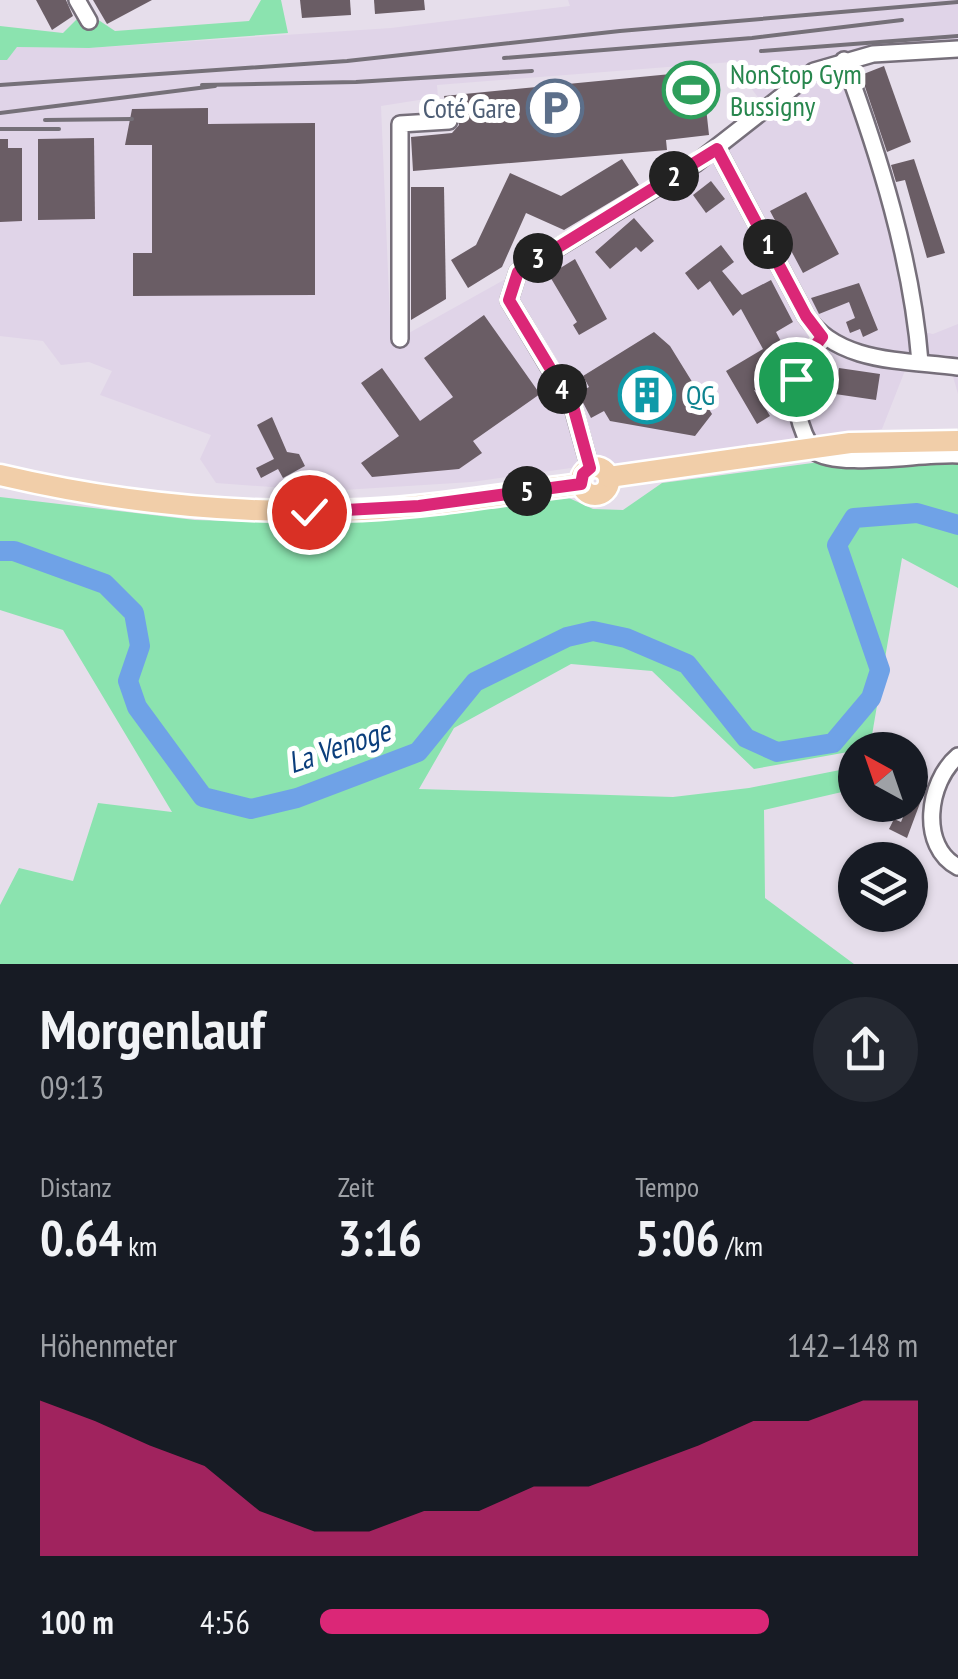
<!DOCTYPE html>
<html lang="de">
<head>
<meta charset="utf-8">
<style>
  body { margin:0; font-family:"PT Sans Narrow",sans-serif; background:#242831; color:#f1f3f6; height:100vh; display:flex; flex-direction:column; font-size:38px; white-space:nowrap }
  * { box-sizing:border-box; margin:0 }
  p { font-size:32px; color:#9ea1a6 }
  .icon { flex:none; width:55px; height:55px; fill:none; stroke:currentColor; stroke-width:2; stroke-linecap:round; stroke-linejoin:round }
  .map { position:relative; height:964px; overflow:hidden }
  .drawer { display:flex; flex-direction:column; background:#171b24; flex:1 }
  .drawer>* { flex:none }
  .needle { width:65px; rotate:320deg }
  .buttons { position:absolute; left:838px; top:732px; display:grid; gap:20px }
  .buttons a { display:grid; place-items:center; width:90px; height:90px; border-radius:50%; background:#171b24; box-shadow:0 2px 8px #0004; font-size:50px }
  .pin { position:absolute; display:grid; place-items:center; width:85px; height:85px; color:#fff; margin:-42px; border:5px solid #fff; border-radius:50%; box-shadow:0 2px 10px #0007 }
  .km { position:absolute; width:50px; height:50px; margin:-25px; border-radius:50%; background:#222; color:#fff; font-size:28px; line-height:50px; text-align:center }
  .round { display:grid; place-items:center; flex:none; width:105px; height:105px; border-radius:52px; background:#242831 }
  .headline { display:flex; align-items:center; justify-content:space-between; height:170px; padding:0 40px }
  h1 { font-size:55px; font-weight:800; line-height:75px }
  .metrics { display:grid; grid-template-columns:repeat(3,1fr); gap:15px; height:170px; padding:10px 40px }
  .metrics div { display:grid; align-content:center }
  .metrics b { font-size:50px; font-weight:800 }
  .metrics small { font-size:28px; font-weight:400 }
  .metrics p { font-size:28px }
  .chart { height:280px; padding:20px 40px }
  .chart p { display:flex; justify-content:space-between }
  .chart svg { width:100%; height:180px; margin-top:10px; fill:#db2777; opacity:.7 }
  ul { padding:0 40px; list-style:none; font-size:32px }
  li { display:grid; grid-template-columns:160px 120px 1fr; align-items:center; height:75px }
  li i { height:25px; border-radius:12px; background:#db2777 }
  .map>svg:first-child { display:block }
  .built { fill:#e0d4e8; fill-rule:evenodd }
  .green { fill:#8be3af }
  .lines { fill:none; stroke-linecap:round; stroke-linejoin:round }
  .river { stroke:#6fa2e7; stroke-width:20 }
  .building { fill:#6a5d65 }
  .minor-casing { stroke:#766f7a; stroke-width:20 }
  .major-casing { stroke:#fff; stroke-width:25 }
  .minor { stroke:#fff; stroke-width:15 }
  .major { stroke:#f1cea9; stroke-width:20 }
  .rail { stroke:#757078; stroke-width:4 }
  .major-bridge-casing { stroke:#fff; stroke-width:25; stroke-linecap:butt }
  .major-bridge { stroke:#f1cea9; stroke-width:20 }
  .route-casing { stroke:#fff; stroke-width:20 }
  .route { stroke:#db2777; stroke-width:12 }
  .labels { text-anchor:middle; stroke-width:10; stroke-linejoin:round; paint-order:stroke }
  .leisure-label { font-size:28px; fill:#27864d; stroke:#fff; text-anchor:start }
  .service-label { font-size:28px; fill:#4e5e75; stroke:#fff; text-anchor:end }
  .culture-label { font-size:28px; fill:#0d838f; stroke:#fff; text-anchor:start }
  .water-label { font-size:30px; font-style:italic; fill:#0b3e7c; stroke:#fff }
</style>
</head>
<body>
<div class="map">
<svg width="958" height="964" viewBox="0 0 958 964">
  <rect width="100%" height="100%" fill="#e6deeb"/>
  <!-- built -->
  <path class="built" d="M568,0H958V40L843,55L895,234L909,329L933,334L958,324V394L952,373L906,368L882,429L612,465L602,458L578,467L472,482L327,491L216,483L200,459L211,435L100,395L112,371L89,362L61,365L43,341L0,336V60L7,59L17,47L89,48L391,28L570,6ZM732,62L762,103L615,218L391,343L381,106L438,97L437,85Z"/>
  <!-- green -->
  <g class="green">
    <path d="M261,0H281L288,33L89,48L17,47L7,60H0V26L63,33L85,11L115,31L249,21Z"/>
    <path d="M902,451L958,459V588L902,558L871,741L859,750L754,769L652,671L571,664L454,728L419,789L673,797L749,788L855,767V789L764,810L765,898L854,964H0V905L19,868L73,881L98,803L172,812L63,630L0,610V497L195,520L329,524L569,498L593,509L623,510L662,483Z"/>
  </g>
  <g class="lines">
    <!-- river -->
    <path class="river" d="M0,551H14L105,584L134,613L140,646L128,681L137,707L203,797L251,809L297,798L418,752L475,682L567,637L593,631L626,638L687,664L746,738L777,752L833,743L871,698L880,670L837,545L854,518L917,513L958,525"/>
  </g>
  <!-- building -->
  <g class="building">
    <path d="M36,0H66L73,16L52,30Z"/>
    <path d="M93,0H152L107,24Z"/>
    <path d="M300,0H350L351,15L302,18Z"/>
    <path d="M374,0H424L425,10L375,14Z"/>
    <path d="M884,66L911,142L887,152L861,75Z"/>
    <path d="M702,71L709,135L666,140L667,150L413,171L411,137L452,133L459,125L458,114L447,110L444,96Z"/>
    <path d="M208,108V124L315,123V295L133,296V253H152V145H125L132,109Z"/>
    <path d="M94,138L95,219L38,220V139Z"/>
    <path d="M0,139H8V148H22V221L0,222Z"/>
    <path d="M622,159L639,185L564,230L526,213L502,267L468,288L451,260L476,245L510,173L561,196Z"/>
    <path d="M914,159L945,253L927,258L905,180L896,182L891,165Z"/>
    <path d="M711,181L725,199L706,213L693,195Z"/>
    <path d="M411,187H444L446,299L411,320Z"/>
    <path d="M806,192L839,254L803,273L770,211Z"/>
    <path d="M634,218L654,241L641,252L636,247L610,269L595,252Z"/>
    <path d="M721,245L734,262L722,271L742,295L771,280L793,322L776,332L787,353L774,361L772,372L779,374L773,395L754,390L770,416L757,424L726,371L763,349L741,309L733,316L710,281L698,290L685,273Z"/>
    <path d="M575,259L607,319L579,335L573,325L577,322L549,275Z"/>
    <path d="M859,283L878,330L863,337L860,329L850,333L846,322L855,318L849,302L819,314L811,298Z"/>
    <path d="M484,315L540,394L473,441L482,453L459,469L372,477L361,463L399,436L361,383L382,368L420,421L453,397L424,358Z"/>
    <path d="M654,332L670,346L712,414L695,436L610,421L604,411L591,418L578,393L589,387L583,376Z"/>
    <path d="M839,368L880,374L876,400L835,394Z"/>
    <path d="M272,417L287,452L299,454L305,466L283,478L278,469L261,478L256,468L274,459L257,425Z"/>
    <path d="M914,791L923,795L907,838L889,829L894,819L901,822Z"/>
  </g>
  <g class="lines">
    <!-- minor casing -->
    <g class="minor-casing">
      <g id="minor">
        <path d="M77,0L89,21"/>
        <path d="M844,60C879,155 912,260 920,362"/>
        <path d="M717,149L806,316C838,364 906,360 958,367"/>
        <path d="M823,337C814,348 803,358 798,371C790,394 800,432 814,451C837,469 923,453 958,455"/>
        <path d="M400,339V124L449,121"/>
        <path d="M590,468L573,407L509,300L518,272L695,164L814,71L873,54L958,49"/>
        <path d="M958,756C927,782 919,847 958,867"/>
      </g>
    </g>
    <!-- major casing -->
    <g class="major-casing">
      <g id="major">
        <circle cx="595" cy="481" r="14"/>
        <path d="M0,475C118,503 241,515 362,510C435,507 508,493 581,484"/>
        <path d="M609,477L750,457"/>
      </g>
    </g>
    <!-- minor -->
    <use href="#minor" class="minor"/>
    <!-- major -->
    <use href="#major" class="major"/>
    <!-- rail -->
    <g class="rail">
      <path d="M761,51L958,36"/>
      <path d="M504,58L752,38L902,20"/>
      <path d="M0,85L347,61L620,31L958,2"/>
      <path d="M202,85L356,82L532,71"/>
      <path d="M0,113L215,86"/>
      <path d="M45,120L132,119"/>
      <path d="M0,129H59"/>
    </g>
    <!-- major-bridge casing -->
    <g class="major-bridge-casing">
      <path id="major-bridge" d="M750,457L850,443L958,441"/>
    </g>
    <!-- major-bridge -->
    <use href="#major-bridge" class="major-bridge"/>
  </g>
  <g class="lines">
    <!-- route casing -->
    <g class="route-casing">
      <path id="route" d="M309,512L419,506L581,484L583,474L590,468L573,406L509,300L518,272L717,149L806,316L822,337L803,362L796,379"/>
    </g>
    <!-- route -->
    <use href="#route" class="route"/>
  </g>
  <!-- icons -->
  <defs>
    <g id="stadium-ring" transform="scale(2.875)"><circle r="9.5" fill="#fff" stroke="#2e9e5b" stroke-width="1.5"/><path d="M0-5a6.5 5 0 1 0 0 10a6.5 5 0 1 0 0-10ZM-3.5-1.8h7v3.6h-7Z" fill="#2e9e5b"/></g>
    <g id="parking-ring" transform="scale(2.875)"><circle r="9.5" fill="#fff" stroke="#5c6f8a" stroke-width="1.5"/><path d="M-3.5-5.5H1a3.5 3.5 0 0 1 0 7H-1V5.5H-3.5ZM-1-3.4V-.6H.8a1.4 1.4 0 0 0 0-2.8Z" fill="#5c6f8a"/></g>
    <g id="building-ring" transform="scale(2.875)"><circle r="9.5" fill="#fff" stroke="#0f9aa8" stroke-width="1.5"/><path d="M-4-6H4V6H1V3H-1V6H-4ZM-2.5-4.3h1.7v1.8h-1.7ZM.8-4.3h1.7v1.8H.8ZM-2.5-1h1.7V.8h-1.7ZM.8-1h1.7V.8H.8Z" fill="#0f9aa8"/></g>
  </defs>
  <g fill-rule="evenodd">
    <use href="#stadium-ring" x="691" y="90"/>
    <use href="#parking-ring" x="555" y="108"/>
    <use href="#building-ring" x="647" y="395"/>
  </g>
  <g class="labels">
    <!-- leisure labels -->
    <g class="leisure-label">
      <text x="730" y="84">NonStop Gym<tspan x="730" dy="32">Bussigny</tspan></text>
    </g>
    <!-- service labels -->
    <g class="service-label">
      <text x="516" y="118">Coté Gare</text>
    </g>
    <!-- culture labels -->
    <g class="culture-label">
      <text x="686" y="405">QG</text>
    </g>
    <!-- water labels -->
    <g class="water-label">
      <text transform="translate(339 747) rotate(-19)" y="10">La Venoge</text>
    </g>
  </g>
</svg>
<div class="buttons">
<a><svg class="needle" viewBox="-14 -14 28 28"><path d="M0-13l5 13h-10z" fill="#e53935"/><path d="M0 13l5-13h-10z" fill="#9ea1a6"/></svg></a>
<a><svg class="icon" aria-label="layers" viewBox="0 0 24 24"><path d="M12 4l9 5-9 5-9-5zM3 14l9 5 9-5"/></svg></a>
</div>
<div class="pin" style="left:796px;top:379px;background:#1e9e55"><svg class="icon" aria-label="arrive" viewBox="0 0 24 24"><path d="M6 21V4h12l-3 4 3 4H6"/></svg></div>
<div class="pin" style="left:309px;top:512px;background:#d93025"><svg class="icon" aria-label="check" viewBox="0 0 24 24"><path d="M5 12l5 5 9-10"/></svg></div>
<b class="km" style="left:768px;top:244px">1</b>
<b class="km" style="left:674px;top:176px">2</b>
<b class="km" style="left:538px;top:258px">3</b>
<b class="km" style="left:562px;top:389px">4</b>
<b class="km" style="left:527px;top:491px">5</b>
</div>
<section class="drawer">
<div class="headline"><div><h1>Morgenlauf</h1><p>09:13</p></div><a class="round"><svg class="icon" aria-label="share" viewBox="0 0 24 24"><path d="M12 15V3M7 8l5-5 5 5M5 13v7h14v-7"/></svg></a></div>
<div class="metrics">
<div><p>Distanz</p><b>0.64<small> km</small></b></div>
<div><p>Zeit</p><b>3:16</b></div>
<div><p>Tempo</p><b>5:06<small> /km</small></b></div>
</div>
<div class="chart"><p><span>Höhenmeter</span>142–148 m</p>
<svg viewBox="0 0 160 44" preserveAspectRatio="none"><path d="M0 44V6L10 11L20 17L30 22L40 33L50 38L60 38L70 33L80 33L90 27L100 27L110 22L120 17L130 11L140 11L150 6L160 6V44z"/></svg>
</div>
<ul>
<li><b>100 m</b>4:56<i style="width:75%"></i></li>
</ul>
</section>
</body>
</html>
